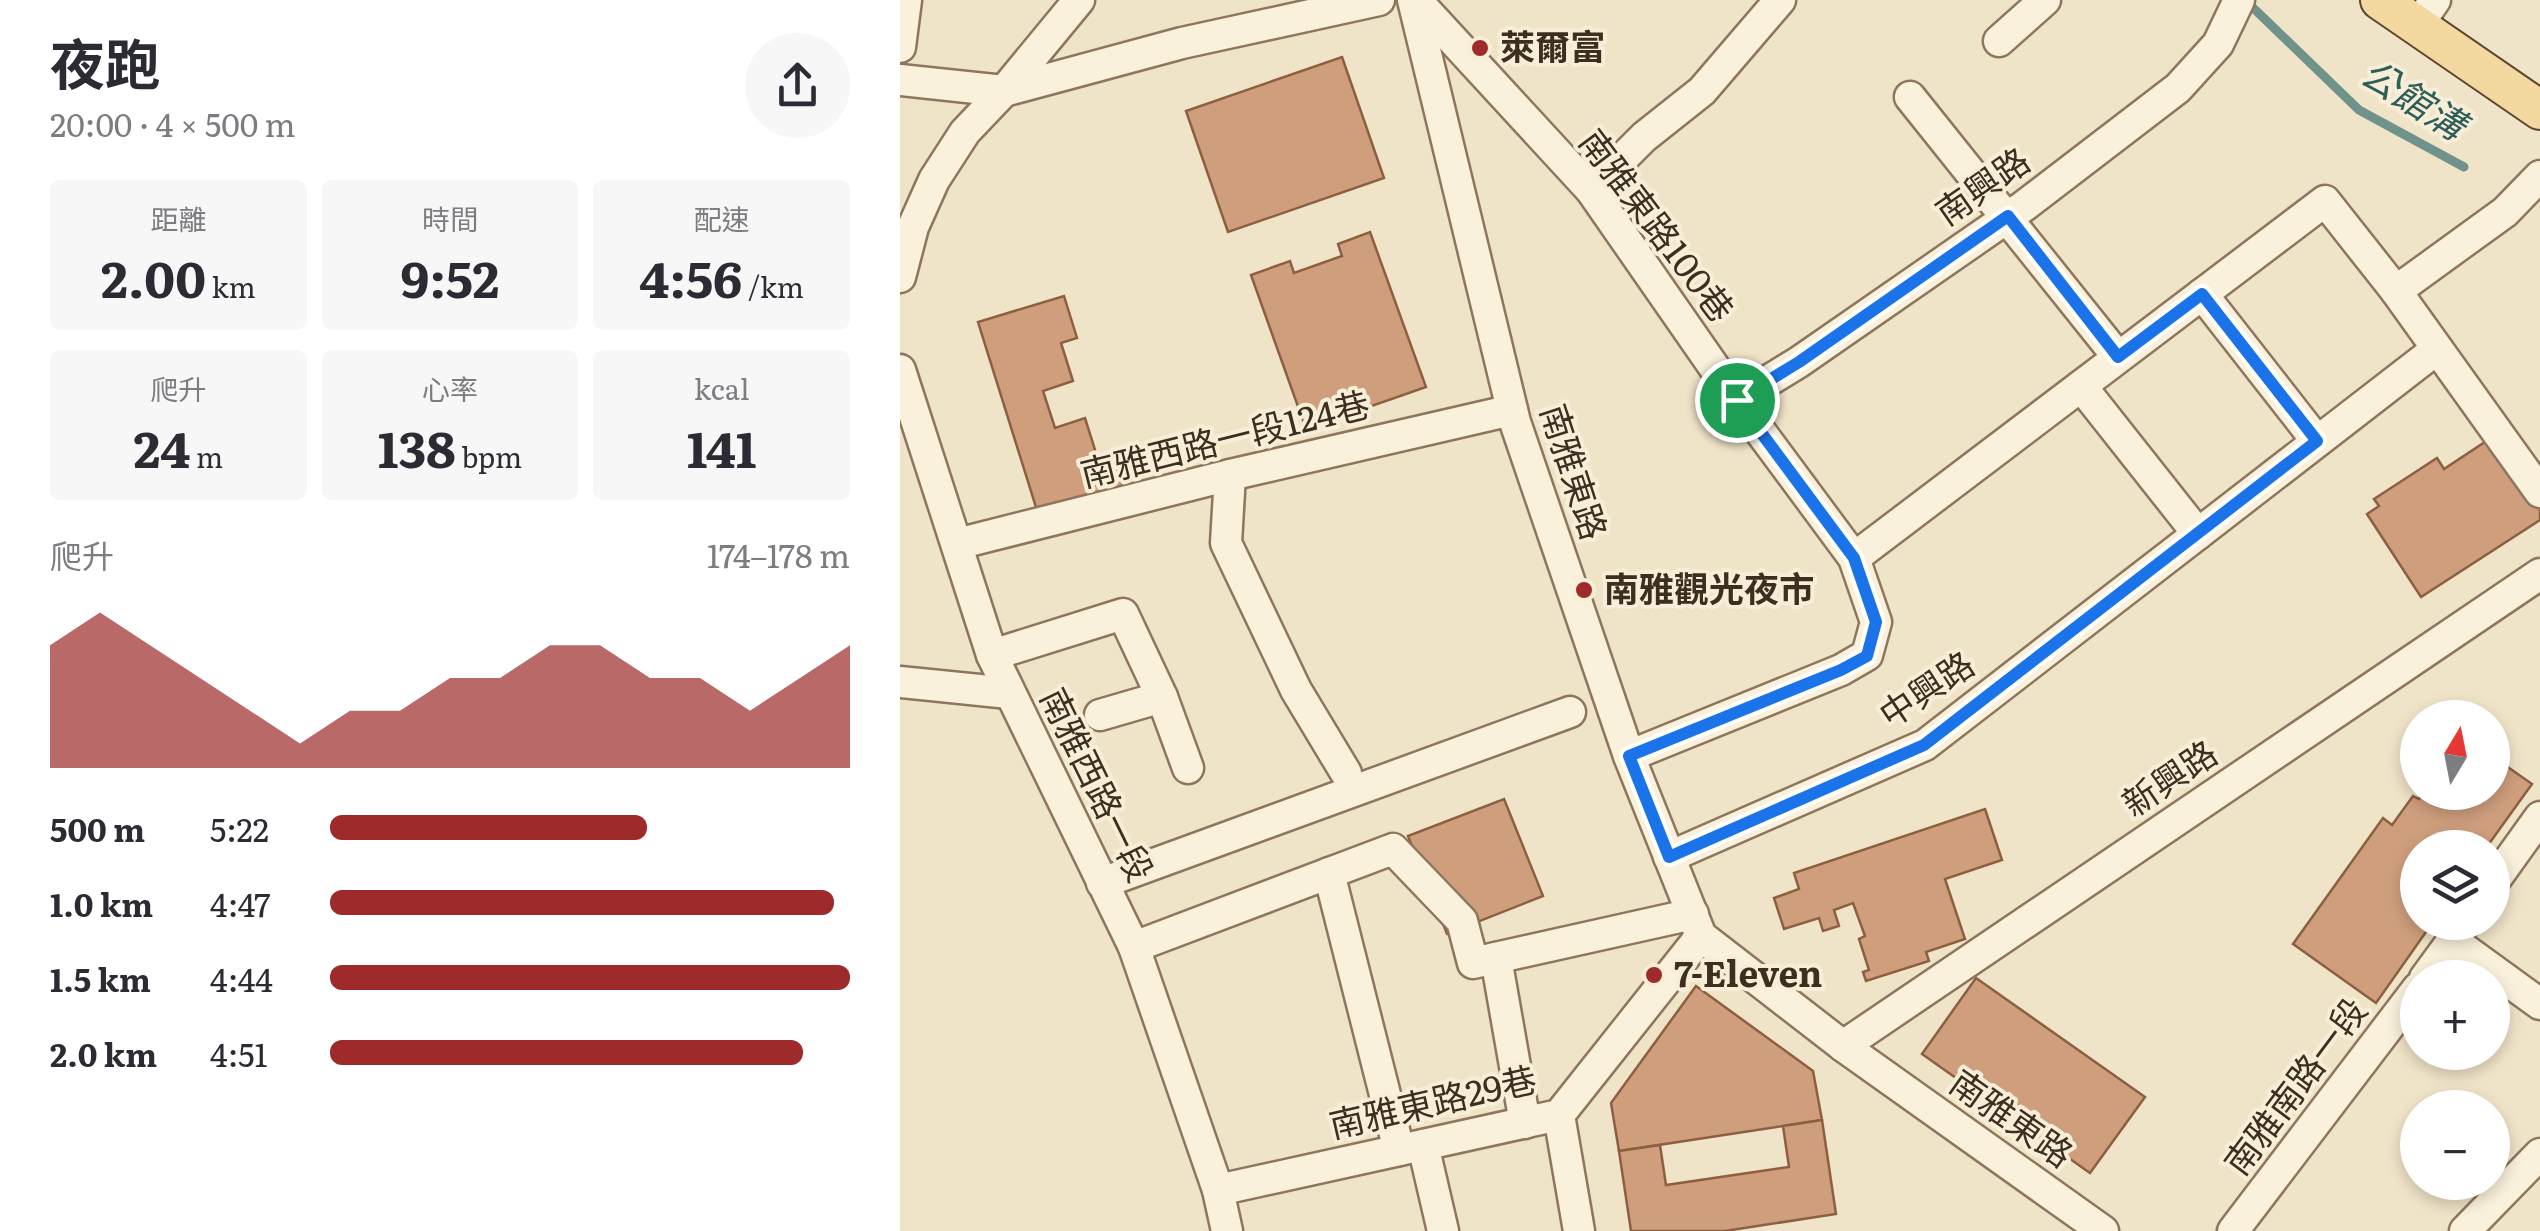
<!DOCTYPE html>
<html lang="zh-TW">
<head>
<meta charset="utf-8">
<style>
  body { margin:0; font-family:Literata,"Noto Sans TC",serif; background:#f7f7f7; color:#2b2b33; height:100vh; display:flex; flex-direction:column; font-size:38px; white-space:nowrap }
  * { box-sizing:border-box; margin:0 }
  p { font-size:32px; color:#7c7c81 }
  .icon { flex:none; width:55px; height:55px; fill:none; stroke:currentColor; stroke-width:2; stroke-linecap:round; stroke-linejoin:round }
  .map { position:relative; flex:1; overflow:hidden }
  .side { display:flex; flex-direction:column; background:#fff; width:900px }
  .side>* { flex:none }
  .needle { width:65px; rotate:10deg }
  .controls { position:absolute; left:1500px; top:700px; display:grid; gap:20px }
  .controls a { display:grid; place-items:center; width:110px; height:110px; border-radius:50%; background:#fff; box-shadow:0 5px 15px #0003; font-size:50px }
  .pin { position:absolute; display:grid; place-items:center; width:85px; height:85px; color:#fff; margin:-42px; border:5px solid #fff; border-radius:50%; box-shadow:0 2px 10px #0007 }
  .round { display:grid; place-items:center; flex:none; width:105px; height:105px; border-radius:52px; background:#f7f7f7 }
  .summary { display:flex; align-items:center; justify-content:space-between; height:170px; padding:0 50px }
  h1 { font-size:55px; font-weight:700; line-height:75px }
  .figures { display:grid; grid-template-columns:repeat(3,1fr); gap:15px; height:170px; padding:10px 50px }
  .figures div { display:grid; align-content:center; border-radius:10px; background:#f7f7f7; text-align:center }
  .figures b { font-size:50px; font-weight:700 }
  .figures small { font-size:28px; font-weight:400 }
  .figures p { font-size:28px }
  .chart { height:280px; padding:20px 50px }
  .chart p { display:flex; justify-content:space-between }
  .chart svg { width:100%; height:180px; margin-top:10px; fill:#9e2a2b; opacity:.7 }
  ul { padding:0 50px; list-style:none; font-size:32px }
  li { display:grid; grid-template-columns:160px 120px 1fr; align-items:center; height:75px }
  li i { height:25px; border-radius:12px; background:#9e2a2b }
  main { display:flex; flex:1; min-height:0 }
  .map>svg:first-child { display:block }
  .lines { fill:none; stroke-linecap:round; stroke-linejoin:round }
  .stream { stroke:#6f938a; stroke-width:9 }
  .building { fill:#cf9f7d; stroke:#8d5f41; stroke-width:2.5 }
  .minor-casing { stroke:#8d765c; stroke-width:35 }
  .major-casing { stroke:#5b4430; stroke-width:42 }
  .minor { stroke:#faf1dc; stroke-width:30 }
  .major { stroke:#f3d9a0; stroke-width:38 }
  .route-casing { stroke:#fff; stroke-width:20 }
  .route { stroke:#1a73e8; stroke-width:12 }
  .poi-dot { fill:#9e2a2b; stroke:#f7eed8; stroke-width:4 }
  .labels { text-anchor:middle; stroke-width:8; stroke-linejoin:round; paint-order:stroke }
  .poi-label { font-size:35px; font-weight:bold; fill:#3d2e20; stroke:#f7eed8; text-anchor:start }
  .street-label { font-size:35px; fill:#3d2e20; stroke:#f7eed8 }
  .water-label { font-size:38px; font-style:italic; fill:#2f5d5a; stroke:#f7eed8 }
</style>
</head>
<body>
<main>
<section class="side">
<div class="summary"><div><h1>夜跑</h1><p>20:00 · 4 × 500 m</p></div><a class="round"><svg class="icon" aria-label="share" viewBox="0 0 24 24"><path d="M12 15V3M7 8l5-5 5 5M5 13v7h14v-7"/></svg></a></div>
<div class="figures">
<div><p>距離</p><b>2.00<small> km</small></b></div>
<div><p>時間</p><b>9:52</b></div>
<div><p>配速</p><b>4:56<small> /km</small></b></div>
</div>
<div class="figures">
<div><p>爬升</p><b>24<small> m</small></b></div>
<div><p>心率</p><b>138<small> bpm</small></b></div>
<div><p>kcal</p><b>141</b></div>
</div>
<div class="chart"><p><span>爬升</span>174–178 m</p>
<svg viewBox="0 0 160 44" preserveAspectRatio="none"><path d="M0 44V14L10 6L20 14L30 22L40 30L50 38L60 30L70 30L80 22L90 22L100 14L110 14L120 22L130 22L140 30L150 22L160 14V44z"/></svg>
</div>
<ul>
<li><b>500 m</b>5:22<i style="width:61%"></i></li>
<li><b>1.0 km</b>4:47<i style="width:97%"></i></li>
<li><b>1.5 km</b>4:44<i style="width:100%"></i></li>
<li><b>2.0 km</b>4:51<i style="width:91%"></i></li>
</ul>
</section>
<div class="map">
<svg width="1640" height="1231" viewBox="0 0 1640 1231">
  <rect width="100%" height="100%" fill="#f0e4c8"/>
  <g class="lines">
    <!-- stream -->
    <path class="stream" d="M1345,0L1459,110L1564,167"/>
  </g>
  <!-- building -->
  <g class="building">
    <path d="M442,57L484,178L328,232L286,111Z"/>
    <path d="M470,232L526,387L406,429L351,275L390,261L394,273L442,256L438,244Z"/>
    <path d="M164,296L177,338L161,343L173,381L143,391L155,428L185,418L202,472L217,467L230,510L145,536L78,322Z"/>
    <path d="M1588,440L1640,501V520L1521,597L1467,514L1479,506L1474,499L1537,458L1544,469Z"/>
    <path d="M1592,756L1632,784L1586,848H1518V922H1533L1476,1003L1393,944L1483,818L1492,825L1513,796L1519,799L1523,792H1592Z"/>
    <path d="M604,799L643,896L547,934L508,836Z"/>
    <path d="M1085,809L1102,860L1045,879L1065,939L1026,952L1029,961L966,981L963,972L969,970L959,939L965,936L953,903L934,910L939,926L923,931L919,918L884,929L874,898L899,889L894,873Z"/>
    <path d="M1076,978L1245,1097L1190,1173L1022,1054Z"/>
    <path d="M796,986L913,1071L922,1120L719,1151L711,1103Z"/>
    <path d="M922,1120L936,1214L825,1231H731L719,1151L760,1145L766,1185L889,1167L883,1126Z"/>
  </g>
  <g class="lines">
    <!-- minor casing -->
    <g class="minor-casing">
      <g id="minor">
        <path d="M513,0L615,422L729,756L801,936L943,1046L1203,1231"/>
        <path d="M516,0L691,190L837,400L954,558L976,622L967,655L941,670L729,756"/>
        <path d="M1518,25L1535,0"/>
        <path d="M1099,41L1145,0"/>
        <path d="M0,47L6,0"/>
        <path d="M0,80L104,91L282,43L479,0"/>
        <path d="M1010,97L1218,357"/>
        <path d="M1640,176L1605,212L1496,291L1640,492"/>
        <path d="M691,190L744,137L802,91L880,0"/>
        <path d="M0,277L13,227L34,180L65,132L104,91L179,0"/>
        <path d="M1302,294L1417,441"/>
        <path d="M0,370L92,655L234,947L318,1190L327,1231"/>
        <path d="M1181,386L1298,534"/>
        <path d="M837,400L899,362L1124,206L1278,88L1318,44L1339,0"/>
        <path d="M330,475L326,543L396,690L446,773"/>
        <path d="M57,544L330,475L612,410"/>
        <path d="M954,558L1425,201L1496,291"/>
        <path d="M92,655L223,614L262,697"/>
        <path d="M0,682L109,693"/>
        <path d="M200,715L262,697L288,768"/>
        <path d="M769,857L1025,745L1537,349"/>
        <path d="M429,873L499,1150"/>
        <path d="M202,883L670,712"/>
        <path d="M1592,884L1640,817"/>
        <path d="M1553,941L1640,1004"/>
        <path d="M234,947L493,849L562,921L573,963L793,914"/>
        <path d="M596,958L625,1123"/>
        <path d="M1525,978L1566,922"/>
        <path d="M943,1046L1640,574"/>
        <path d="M659,1115L679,1231"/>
        <path d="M523,1145L543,1231"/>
        <path d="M318,1190L659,1115L801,936"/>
        <path d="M1333,1231L1518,988"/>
        <path d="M1565,1231L1640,1154"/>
      </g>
    </g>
    <!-- major casing -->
    <g class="major-casing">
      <path id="major" d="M1480,0L1640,110"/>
    </g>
    <!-- minor -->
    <use href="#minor" class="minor"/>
    <!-- major -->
    <use href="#major" class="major"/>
  </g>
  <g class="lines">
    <!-- route casing -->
    <g class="route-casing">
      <path id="route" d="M1108,216L1218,357L1302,294L1417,441L1024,745L769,857L729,756L941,670L967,656L976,622L954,558L837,400L899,362Z"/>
    </g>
    <!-- route -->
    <use href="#route" class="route"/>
  </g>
  <!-- markers -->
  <g class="poi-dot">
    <circle cx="580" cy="48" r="10"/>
    <circle cx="684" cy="590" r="10"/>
    <circle cx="754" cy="975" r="10"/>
  </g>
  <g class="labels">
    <!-- poi labels -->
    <g class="poi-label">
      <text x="600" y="60">萊爾富</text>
      <text x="704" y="602">南雅觀光夜市</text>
      <text x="774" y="987">7-Eleven</text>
    </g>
    <!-- street labels -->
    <g class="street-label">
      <text transform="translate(1083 187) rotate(-35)" y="12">南興路</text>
      <text transform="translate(756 226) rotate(53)" y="12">南雅東路100巷</text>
      <text transform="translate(325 440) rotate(-14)" y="12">南雅西路一段124巷</text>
      <text transform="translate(673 472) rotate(72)" y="12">南雅東路</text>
      <text transform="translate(1027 690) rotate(-34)" y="12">中興路</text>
      <text transform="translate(1270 779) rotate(-34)" y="12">新興路</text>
      <text transform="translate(196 785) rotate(64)" y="12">南雅西路一段</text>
      <text transform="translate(1396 1087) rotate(-53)" y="12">南雅南路一段</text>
      <text transform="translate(533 1103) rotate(-13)" y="12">南雅東路29巷</text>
      <text transform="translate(1111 1119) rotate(35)" y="12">南雅東路</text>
    </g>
    <!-- water labels -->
    <g class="water-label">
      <text transform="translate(1513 100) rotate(32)" y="13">公館溝</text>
    </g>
  </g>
</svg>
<div class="controls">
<a><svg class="needle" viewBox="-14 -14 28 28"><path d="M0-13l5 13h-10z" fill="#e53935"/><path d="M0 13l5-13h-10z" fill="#7c7c81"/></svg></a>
<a><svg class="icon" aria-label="layers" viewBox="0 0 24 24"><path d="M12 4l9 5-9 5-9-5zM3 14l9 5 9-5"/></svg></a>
<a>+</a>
<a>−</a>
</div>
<div class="pin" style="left:837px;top:400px;background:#1e9e55"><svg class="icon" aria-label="arrive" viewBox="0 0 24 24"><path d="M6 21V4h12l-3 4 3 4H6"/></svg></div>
</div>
</main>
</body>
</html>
